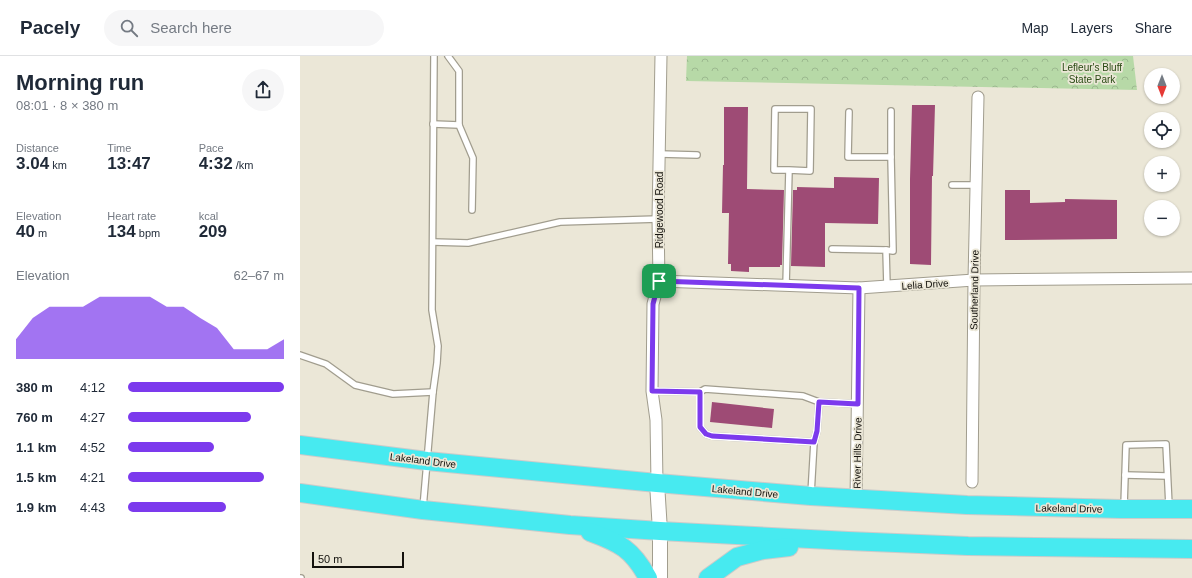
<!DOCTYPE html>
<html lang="en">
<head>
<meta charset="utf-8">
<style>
  body { margin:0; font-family:Helvetica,sans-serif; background:#f6f6f7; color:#1f2937; height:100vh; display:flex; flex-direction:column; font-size:15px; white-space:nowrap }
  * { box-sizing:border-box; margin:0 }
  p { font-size:13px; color:#747a83 }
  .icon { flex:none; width:22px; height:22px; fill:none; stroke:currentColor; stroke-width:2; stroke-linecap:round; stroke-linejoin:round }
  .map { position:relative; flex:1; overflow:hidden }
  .side { display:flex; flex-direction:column; background:#fff; width:300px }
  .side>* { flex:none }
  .needle { width:26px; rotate:180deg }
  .fabs { position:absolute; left:844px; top:12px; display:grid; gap:8px }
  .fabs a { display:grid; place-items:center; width:36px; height:36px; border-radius:50%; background:#fff; box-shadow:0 1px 3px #0004; font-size:20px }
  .scale { position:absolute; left:12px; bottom:10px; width:92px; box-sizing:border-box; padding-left:4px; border:2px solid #14120d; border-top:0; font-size:11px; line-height:14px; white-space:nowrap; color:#14120d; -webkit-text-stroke:3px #ebe7d7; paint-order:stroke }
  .pin { position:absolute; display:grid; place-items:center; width:34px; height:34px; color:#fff; margin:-17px; border-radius:8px; box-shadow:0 2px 6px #0006 }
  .round { display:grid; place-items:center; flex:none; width:42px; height:42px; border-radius:21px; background:#f6f6f7 }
  .overview { display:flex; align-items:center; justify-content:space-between; height:68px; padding:0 16px }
  h1 { font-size:22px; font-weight:800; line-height:30px }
  .figures { display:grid; grid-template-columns:repeat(3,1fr); gap:6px; height:68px; padding:4px 16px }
  .figures div { display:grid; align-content:center }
  .figures b { font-size:17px; font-weight:800 }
  .figures small { font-size:11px; font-weight:400 }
  .figures p { font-size:11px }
  .chart { height:112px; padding:8px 16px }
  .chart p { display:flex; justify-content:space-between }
  .chart svg { width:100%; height:72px; margin-top:4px; fill:#7c3aed; opacity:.7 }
  ul { padding:0 16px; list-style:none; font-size:13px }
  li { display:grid; grid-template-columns:64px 48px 1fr; align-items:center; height:30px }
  li i { height:10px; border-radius:5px; background:#7c3aed }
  header { display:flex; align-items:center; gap:24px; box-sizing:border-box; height:56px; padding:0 20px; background:#fff; border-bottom:1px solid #e0e1e3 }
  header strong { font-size:19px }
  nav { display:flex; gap:22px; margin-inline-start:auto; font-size:14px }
  .search { width:280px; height:36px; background:#f6f6f7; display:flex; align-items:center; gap:10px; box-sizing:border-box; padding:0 14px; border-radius:22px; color:#747a83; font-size:15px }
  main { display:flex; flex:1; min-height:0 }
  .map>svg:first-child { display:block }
  .park { fill:url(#park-crowns) }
  .building { fill:#9e4b75 }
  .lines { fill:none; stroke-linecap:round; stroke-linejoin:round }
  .service-casing { stroke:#a19d8e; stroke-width:8 }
  .minor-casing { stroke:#a19d8e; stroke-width:13 }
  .tertiary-casing { stroke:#a19d8e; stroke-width:16 }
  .trunk-casing { stroke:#cbcbca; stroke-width:20 }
  .service { stroke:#fff; stroke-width:5.5 }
  .minor { stroke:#fff; stroke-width:11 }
  .tertiary { stroke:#fff; stroke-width:14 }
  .trunk { stroke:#47eaf0; stroke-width:18 }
  .route-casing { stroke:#fff; stroke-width:8 }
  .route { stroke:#7c3aed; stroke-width:5 }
  .labels { text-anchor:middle; stroke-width:3.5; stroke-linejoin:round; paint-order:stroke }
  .park-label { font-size:10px; fill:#294a13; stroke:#ebe7d7 }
  .street-label { font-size:10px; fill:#14120d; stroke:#ebe7d7 }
</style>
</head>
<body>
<header>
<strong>Pacely</strong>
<div class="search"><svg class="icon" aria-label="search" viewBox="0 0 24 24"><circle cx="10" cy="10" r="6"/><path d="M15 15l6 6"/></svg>Search here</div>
<nav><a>Map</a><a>Layers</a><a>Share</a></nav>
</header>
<main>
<section class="side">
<div class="overview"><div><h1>Morning run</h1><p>08:01 · 8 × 380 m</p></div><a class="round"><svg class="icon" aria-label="share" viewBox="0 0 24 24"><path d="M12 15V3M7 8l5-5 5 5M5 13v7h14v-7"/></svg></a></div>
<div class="figures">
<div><p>Distance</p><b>3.04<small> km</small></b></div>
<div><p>Time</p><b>13:47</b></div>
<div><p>Pace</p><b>4:32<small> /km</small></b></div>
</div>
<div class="figures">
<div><p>Elevation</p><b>40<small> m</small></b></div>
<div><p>Heart rate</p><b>134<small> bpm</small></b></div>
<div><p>kcal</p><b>209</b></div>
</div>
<div class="chart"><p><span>Elevation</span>62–67 m</p>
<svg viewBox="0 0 160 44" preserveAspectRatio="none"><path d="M0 44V32L10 19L20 12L30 12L40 12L50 6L60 6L70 6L80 6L90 12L100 12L110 19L120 25L130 38L140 38L150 38L160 32V44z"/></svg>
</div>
<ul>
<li><b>380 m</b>4:12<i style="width:100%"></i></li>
<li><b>760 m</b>4:27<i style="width:79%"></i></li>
<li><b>1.1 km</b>4:52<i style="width:55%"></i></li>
<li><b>1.5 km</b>4:21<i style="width:87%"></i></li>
<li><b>1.9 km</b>4:43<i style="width:63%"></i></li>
</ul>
</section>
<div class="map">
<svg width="892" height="522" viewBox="0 0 892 522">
  <defs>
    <pattern id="park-crowns" width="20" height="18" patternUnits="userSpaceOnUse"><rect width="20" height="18" fill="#b7d9a7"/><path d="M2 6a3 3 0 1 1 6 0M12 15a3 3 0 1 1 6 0" fill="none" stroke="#9cb98f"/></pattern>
  </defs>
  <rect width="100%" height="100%" fill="#ebe7d7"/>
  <!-- park -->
  <path class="park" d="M387,0H833L837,34L386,25Z"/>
  <!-- building -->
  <g class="building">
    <path d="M612,49H635L633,120H632L631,209L610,208V123Z"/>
    <path d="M424,51H448L447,133L484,134L482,209H480V211H449V216L431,215V208H428L429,157H422L423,109H424Z"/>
    <path d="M534,121L579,122L578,168L525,167V211L491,210L493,134H497V131L534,132Z"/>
    <path d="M705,134H730V147L765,146V143L817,144V183L705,184Z"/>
    <path d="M412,346L474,353L472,372L410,366Z"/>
  </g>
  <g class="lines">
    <!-- service casing -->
    <g class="service-casing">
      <g id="service">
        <path d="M148,0L159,15V69"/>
        <path d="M549,56L548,101H591L593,195L586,194"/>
        <path d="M133,68L159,69L173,102L172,154"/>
        <path d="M360,98L397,99"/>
        <path d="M591,101V55"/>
        <path d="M652,129H676"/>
        <path d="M133,186L168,187L260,166L358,163"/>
        <path d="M532,193L586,194L587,230"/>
        <path d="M486,230L489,114H474L475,53H511L510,115L489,114"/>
        <path d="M0,299L26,308L55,329L93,338L133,336"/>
        <path d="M352,335L400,336L405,333L503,340L519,346L517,375L514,386L412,380L406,378L400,371V336"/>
        <path d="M519,346L558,348"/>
        <path d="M825,419L867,420"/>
        <path d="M511,438L514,386"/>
        <path d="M824,450L826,389L866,388L869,450"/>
        <path d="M123,452L133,336L137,307L138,290L132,254L134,0"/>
        <path d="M0,522H1"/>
      </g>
    </g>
    <!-- minor casing -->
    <g class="minor-casing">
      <g id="minor">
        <path d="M359,225L559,232L674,224L892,222"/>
        <path d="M672,426L674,224L678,41"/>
        <path d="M357,427L356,364L352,335L353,248L359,225L358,163L361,0"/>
        <path d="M556,443L559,232"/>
      </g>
    </g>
    <!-- tertiary casing -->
    <g class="tertiary-casing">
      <path id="tertiary" d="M357,427L360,475V522"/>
    </g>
    <!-- trunk casing -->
    <g class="trunk-casing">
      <g id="trunk">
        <path d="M0,389L127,405L357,427L511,440L667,449L821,453H892"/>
        <path d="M0,437L123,454L270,469L360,475L548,485L668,490L892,493"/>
        <path d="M290,476C320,487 332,493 348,522"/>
        <path d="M408,522L437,501L463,494L489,491"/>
      </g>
    </g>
    <!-- service -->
    <use href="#service" class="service"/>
    <!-- minor -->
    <use href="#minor" class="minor"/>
    <!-- tertiary -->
    <use href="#tertiary" class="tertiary"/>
    <!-- trunk -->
    <use href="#trunk" class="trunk"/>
  </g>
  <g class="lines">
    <!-- route casing -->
    <g class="route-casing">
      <path id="route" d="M359,225L559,232L558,348L519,346L517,375L514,386L412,380L406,378L400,371V336L352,335L353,248Z"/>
    </g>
    <!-- route -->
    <use href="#route" class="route"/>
  </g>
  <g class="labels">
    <!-- park labels -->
    <g class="park-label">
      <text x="792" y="15">Lefleur's Bluff<tspan x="792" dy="12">State Park</tspan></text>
    </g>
    <!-- street labels -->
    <g class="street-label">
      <text transform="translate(359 154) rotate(-90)" y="4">Ridgewood Road</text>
      <text transform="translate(625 228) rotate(-4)" y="4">Lelia Drive</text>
      <text transform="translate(674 234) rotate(-89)" y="4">Southerland Drive</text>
      <text transform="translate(557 397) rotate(-89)" y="4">River Hills Drive</text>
      <text transform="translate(123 404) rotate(7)" y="4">Lakeland Drive</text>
      <text transform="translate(445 435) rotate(5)" y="4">Lakeland Drive</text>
      <text transform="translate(769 452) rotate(1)" y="4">Lakeland Drive</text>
    </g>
  </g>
</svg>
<div class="fabs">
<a><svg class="needle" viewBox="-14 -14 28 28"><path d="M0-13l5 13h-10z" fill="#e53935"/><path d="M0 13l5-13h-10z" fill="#747a83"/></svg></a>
<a><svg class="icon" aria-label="locate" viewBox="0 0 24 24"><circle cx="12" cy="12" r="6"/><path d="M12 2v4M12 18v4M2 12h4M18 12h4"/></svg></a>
<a>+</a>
<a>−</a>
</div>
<div class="scale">50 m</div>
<div class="pin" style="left:359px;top:225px;background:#1e9e55"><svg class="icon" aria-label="arrive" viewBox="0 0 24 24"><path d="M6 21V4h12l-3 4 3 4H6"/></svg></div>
</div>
</main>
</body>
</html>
